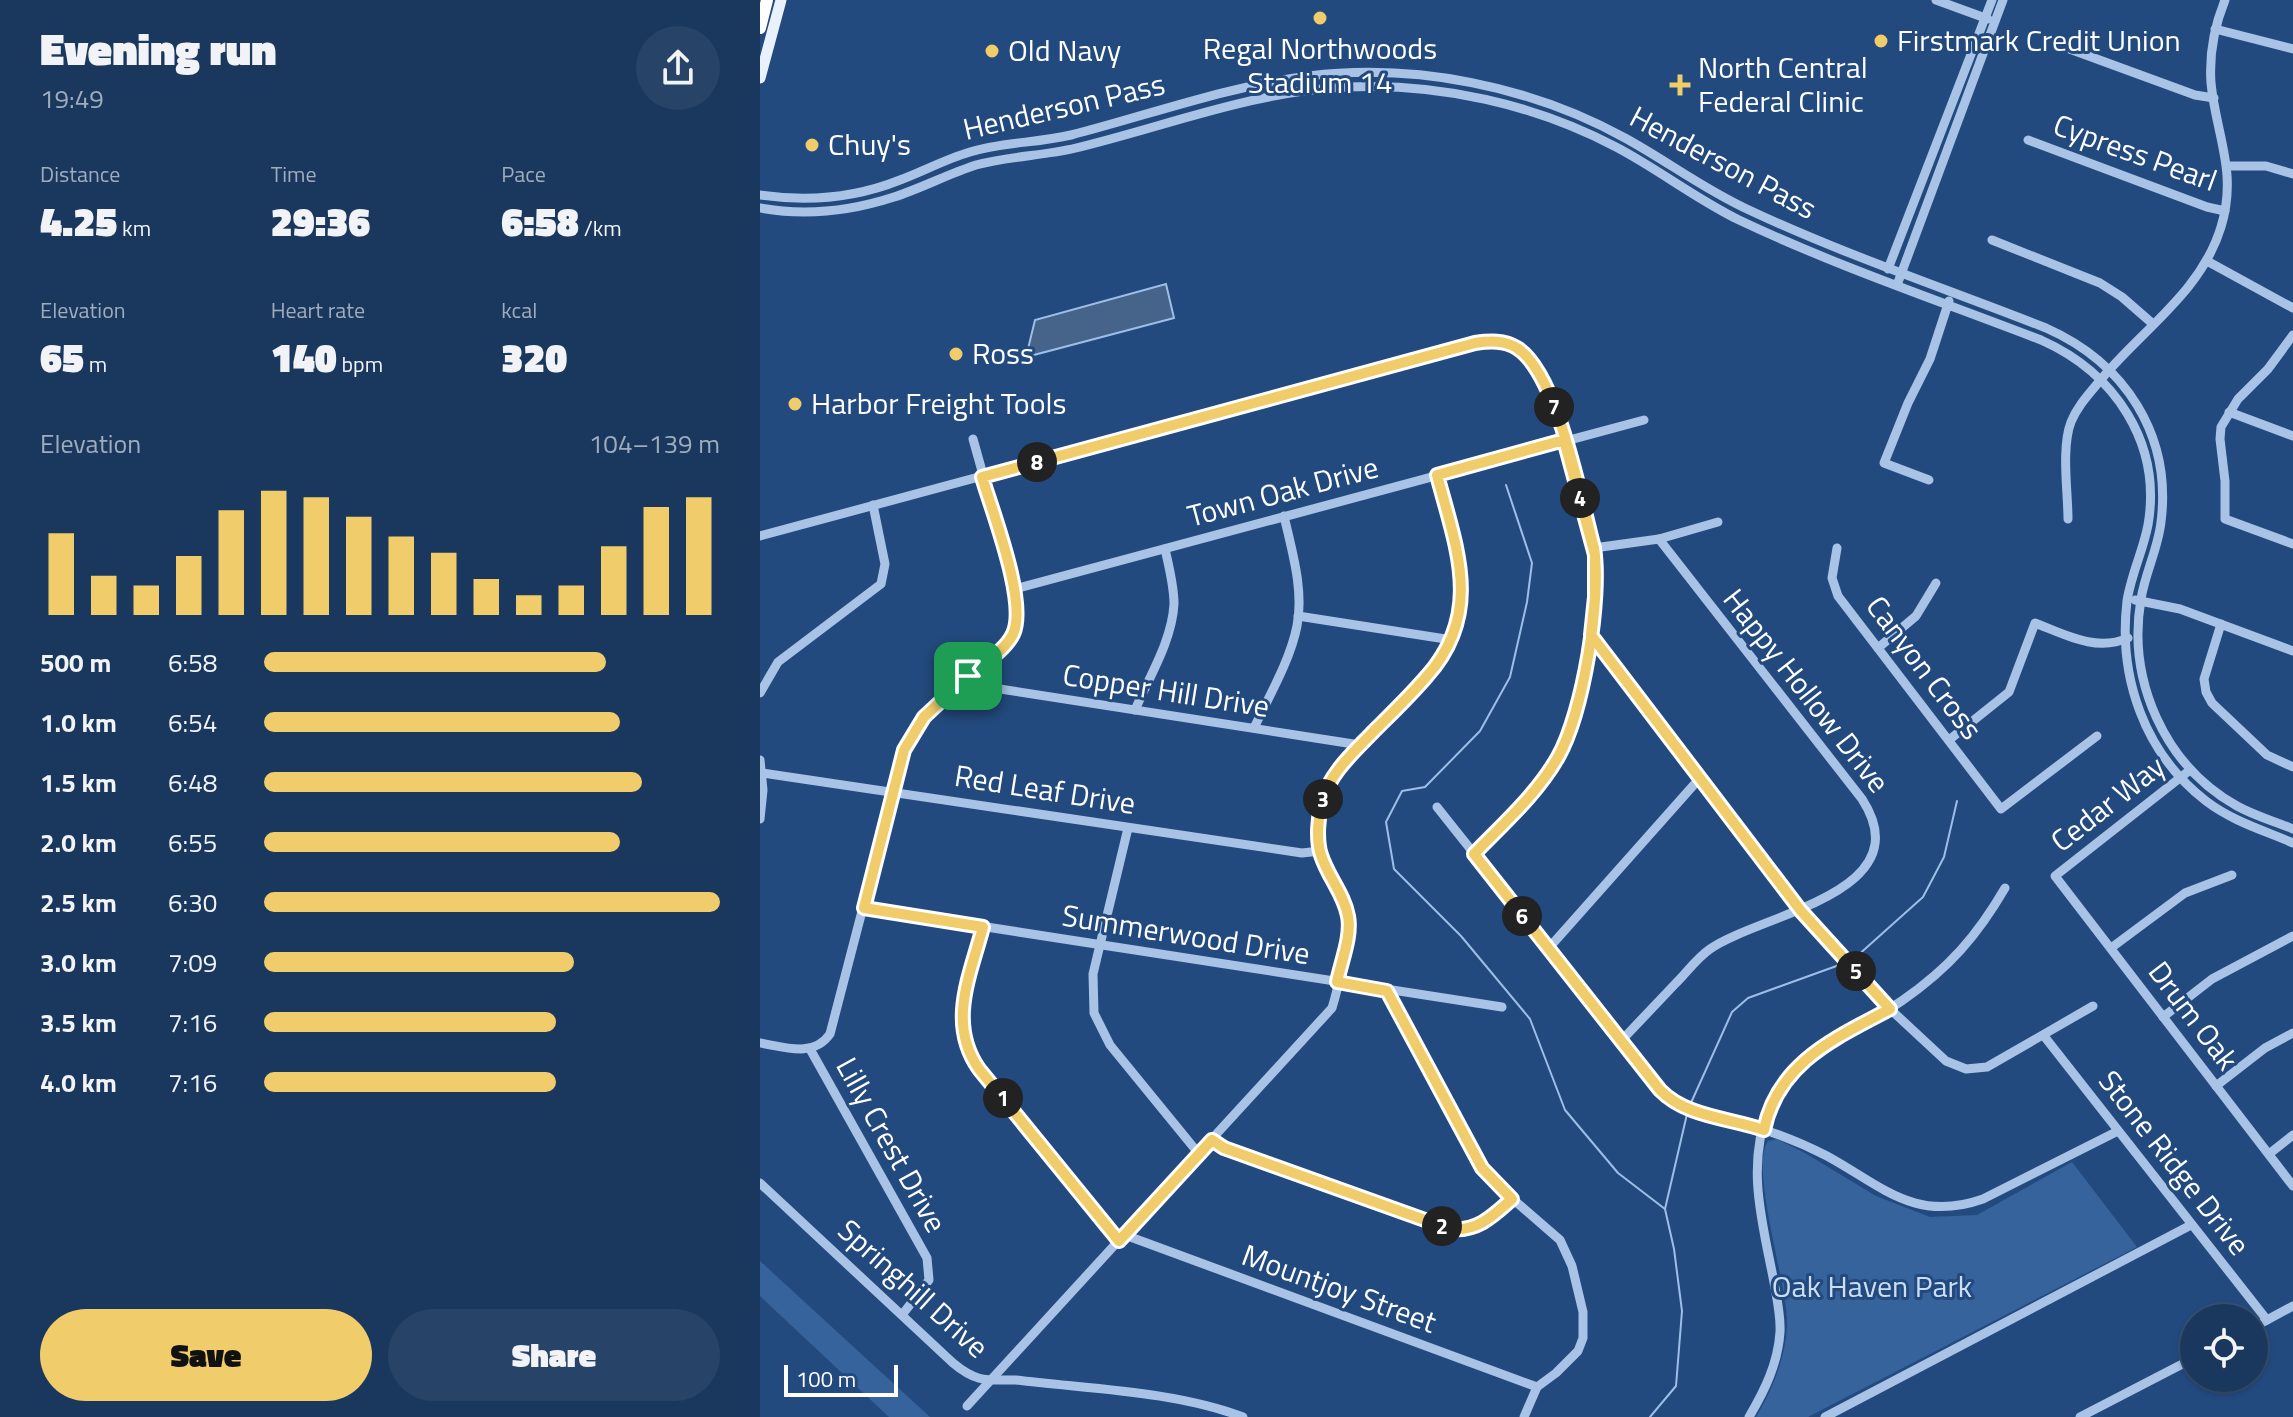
<!DOCTYPE html>
<html lang="en">
<head>
<meta charset="utf-8">
<style>
  body { margin:0; font-family:"Titillium Web",sans-serif; background:#274367; color:#f1f3f6; height:100vh; display:flex; flex-direction:column; font-size:30px; white-space:nowrap }
  * { box-sizing:border-box; margin:0 }
  p { font-size:26px; color:#9facbc }
  .icon { flex:none; width:44px; height:44px; fill:none; stroke:currentColor; stroke-width:2; stroke-linecap:round; stroke-linejoin:round }
  .map { position:relative; flex:1; overflow:hidden }
  .side { display:flex; flex-direction:column; background:#1a385e; width:760px }
  .side>* { flex:none }
  .controls { position:absolute; left:1420px; top:1304px; display:grid; gap:16px }
  .controls a { display:grid; place-items:center; width:88px; height:88px; border-radius:50%; background:#1a385e; box-shadow:0 2px 6px #0004,0 0 0 2px #385273; font-size:40px }
  .scale { position:absolute; left:24px; bottom:20px; width:114px; box-sizing:border-box; padding-left:8px; border:4px solid #fff; border-top:0; font-size:22px; line-height:28px; white-space:nowrap; color:#fff; -webkit-text-stroke:6px #234a7e; paint-order:stroke }
  .pin { position:absolute; display:grid; place-items:center; width:68px; height:68px; color:#fff; margin:-34px; border-radius:16px; box-shadow:0 4px 12px #0006 }
  .km { position:absolute; width:40px; height:40px; margin:-20px; border-radius:50%; background:#222; color:#fff; font-size:22px; line-height:40px; text-align:center }
  .round { display:grid; place-items:center; flex:none; width:84px; height:84px; border-radius:42px; background:#274367 }
  .summary { display:flex; align-items:center; justify-content:space-between; height:136px; padding:0 40px }
  h1 { font-size:44px; font-weight:800; line-height:60px }
  .metrics { display:grid; grid-template-columns:repeat(3,1fr); gap:12px; height:136px; padding:8px 40px }
  .metrics div { display:grid; align-content:center }
  .metrics b { font-size:40px; font-weight:800 }
  .metrics small { font-size:22px; font-weight:400 }
  .metrics p { font-size:22px }
  .chart { height:224px; padding:16px 40px }
  .chart p { display:flex; justify-content:space-between }
  .chart svg { width:100%; height:144px; margin-top:8px; stroke:#f1cc6b; stroke-width:6 }
  .primary-button { display:flex; gap:16px; margin-top:auto; padding:16px 40px }
  .primary-button a { flex:1; height:92px; border-radius:48px; background:#f1cc6b; color:#111; font-size:32px; font-weight:800; line-height:92px; text-align:center }
  .primary-button a+a { background:#274367; color:#f1f3f6 }
  ul { padding:0 40px; list-style:none; font-size:26px }
  li { display:grid; grid-template-columns:128px 96px 1fr; align-items:center; height:60px }
  li i { height:20px; border-radius:10px; background:#f1cc6b }
  main { display:flex; flex:1; min-height:0 }
  .map>svg:first-child { display:block }
  .green { fill:#36639c }
  .water { fill:#466389; stroke:#9cbee7; stroke-width:2 }
  .lines { fill:none; stroke-linecap:round; stroke-linejoin:round }
  .stream { stroke:#9cbee7; stroke-width:2 }
  .minor { stroke:#a8c3e6; stroke-width:9 }
  .major { stroke:#e9f1fd; stroke-width:11 }
  .highway { stroke:#fff; stroke-width:12 }
  .route-casing { stroke:#fff; stroke-width:16 }
  .route { stroke:#f1cc6b; stroke-width:10 }
  .poi-dot { fill:#f1cc6b; stroke:#234a7e; stroke-width:3 }
  .labels { text-anchor:middle; stroke-width:6; stroke-linejoin:round; paint-order:stroke }
  .poi-label { font-size:30px; fill:#fff; stroke:#234a7e; text-anchor:start }
  .street-label { font-size:30px; fill:#fff; stroke:#234a7e }
  .park-label { font-size:30px; fill:#cbdef5; stroke:#234a7e }
</style>
</head>
<body>
<main>
<section class="side">
<div class="summary"><div><h1>Evening run</h1><p>19:49</p></div><a class="round"><svg class="icon" aria-label="share" viewBox="0 0 24 24"><path d="M12 15V3M7 8l5-5 5 5M5 13v7h14v-7"/></svg></a></div>
<div class="metrics">
<div><p>Distance</p><b>4.25<small> km</small></b></div>
<div><p>Time</p><b>29:36</b></div>
<div><p>Pace</p><b>6:58<small> /km</small></b></div>
</div>
<div class="metrics">
<div><p>Elevation</p><b>65<small> m</small></b></div>
<div><p>Heart rate</p><b>140<small> bpm</small></b></div>
<div><p>kcal</p><b>320</b></div>
</div>
<div class="chart"><p><span>Elevation</span>104–139 m</p>
<svg viewBox="0 0 160 44" preserveAspectRatio="none"><path d="M5 44V19M15 44V32M25 44V35M35 44V26M45 44V12M55 44V6M65 44V8M75 44V14M85 44V20M95 44V25M105 44V33M115 44V38M125 44V35M135 44V23M145 44V11M155 44V8"/></svg>
</div>
<ul>
<li><b>500 m</b>6:58<i style="width:75%"></i></li>
<li><b>1.0 km</b>6:54<i style="width:78%"></i></li>
<li><b>1.5 km</b>6:48<i style="width:83%"></i></li>
<li><b>2.0 km</b>6:55<i style="width:78%"></i></li>
<li><b>2.5 km</b>6:30<i style="width:100%"></i></li>
<li><b>3.0 km</b>7:09<i style="width:68%"></i></li>
<li><b>3.5 km</b>7:16<i style="width:64%"></i></li>
<li><b>4.0 km</b>7:16<i style="width:64%"></i></li>
</ul>
<div class="primary-button"><a>Save</a><a>Share</a></div>
</section>
<div class="map">
<svg width="1533" height="1417" viewBox="0 0 1533 1417">
  <rect width="100%" height="100%" fill="#234a7e"/>
  <!-- green -->
  <g class="green">
    <path d="M1017,1139L1045,1153L1116,1196L1170,1217L1217,1215L1312,1162L1377,1247L1048,1417H996C1013,1388 1026,1357 1027,1324C1028,1285 989,1168 1008,1141Z"/>
    <path d="M0,1261L170,1417H129L0,1296Z"/>
  </g>
  <!-- water -->
  <path class="water" d="M406,284L414,318L266,357L275,320Z"/>
  <g class="lines">
    <!-- stream -->
    <g class="stream">
      <path d="M746,485L772,563L767,602L750,677L720,731L665,787L642,791L626,822L634,869L701,936L770,1019L805,1110L858,1173L905,1209L914,1249L922,1311L916,1386L890,1417"/>
      <path d="M1096,957L1163,897L1184,857L1197,801"/>
      <path d="M930,1105L972,1012L988,998L1082,964"/>
      <path d="M905,1209L927,1114"/>
    </g>
    <!-- minor -->
    <g class="minor">
      <path d="M1176,0L1228,19"/>
      <path d="M1455,29L1533,49"/>
      <path d="M1304,47L1435,95L1454,98"/>
      <path d="M1268,140L1447,207L1465,211"/>
      <path d="M1467,166H1506L1533,174"/>
      <path d="M0,195C48,202 95,198 140,180C164,171 186,159 210,152C243,142 277,143 311,135C389,115 468,86 549,76C655,63 771,86 865,138C907,161 945,190 989,210C1085,255 1187,289 1286,328C1365,363 1412,435 1401,522C1398,549 1385,573 1381,599C1367,680 1404,765 1477,806C1495,816 1514,821 1533,829"/>
      <path d="M0,208C44,216 91,211 134,197C162,188 188,174 216,165C249,156 283,156 316,148C407,126 494,91 587,87C680,83 774,104 856,147C898,169 936,199 979,220C1076,266 1180,301 1281,340C1355,373 1402,443 1388,525C1383,551 1371,575 1367,601C1358,677 1384,753 1446,801C1472,821 1503,830 1533,843"/>
      <path d="M1232,240L1340,283L1362,297L1393,324"/>
      <path d="M1447,261L1533,308"/>
      <path d="M1128,269L1232,0"/>
      <path d="M1137,285L1243,0"/>
      <path d="M1533,335L1508,369L1478,399L1461,427L1460,439L1465,481V519L1533,544"/>
      <path d="M1469,412L1533,436"/>
      <path d="M1169,480L1124,463L1148,403L1170,359L1189,301"/>
      <path d="M1308,519C1308,492 1301,448 1311,422C1317,407 1328,395 1338,383C1380,331 1441,293 1461,227C1478,172 1456,135 1451,83C1449,54 1454,27 1465,0"/>
      <path d="M0,536L715,343C734,340 752,341 766,356C797,389 805,443 816,485C824,514 835,543 836,574C837,622 825,684 810,730C793,780 749,817 714,854"/>
      <path d="M834,548L899,539L958,522"/>
      <path d="M1077,548L1072,578L1078,596L1241,809L1337,736"/>
      <path d="M255,589L884,420"/>
      <path d="M1375,600L1420,609L1533,651"/>
      <path d="M538,616L692,640"/>
      <path d="M1461,624L1444,679L1446,692L1452,703L1507,755L1533,767"/>
      <path d="M831,635L1041,911L1130,1009L1186,1061L1206,1069L1227,1067L1333,1006"/>
      <path d="M1118,648L1156,616L1176,583"/>
      <path d="M208,676L227,687L600,745"/>
      <path d="M0,693L18,662L121,584L125,564L113,505"/>
      <path d="M375,710C389,677 412,641 414,604C414,586 409,567 405,549"/>
      <path d="M494,728C509,696 530,661 537,626C544,590 532,551 524,516"/>
      <path d="M1189,740L1249,692L1275,623C1306,635 1336,652 1368,638"/>
      <path d="M0,760L3,790L0,819"/>
      <path d="M1430,770L1295,876L1533,1186"/>
      <path d="M2,773L542,853L560,851"/>
      <path d="M677,807C730,874 784,940 836,1007C856,1034 890,1088 918,1104C937,1114 961,1118 982,1123C1011,1131 1040,1142 1067,1156C1122,1186 1155,1223 1223,1199L1358,1131"/>
      <path d="M368,828L333,974L334,1013L350,1045L439,1154"/>
      <path d="M104,908L742,1007"/>
      <path d="M223,927C210,976 188,1023 219,1069L359,1241"/>
      <path d="M1351,948L1425,893L1472,875"/>
      <path d="M788,949L939,779"/>
      <path d="M627,991L722,1168L740,1188L800,1240L812,1266L823,1312V1338L818,1351L796,1373L777,1387L764,1417"/>
      <path d="M1403,1017L1452,979L1533,936"/>
      <path d="M1284,1036L1507,1320"/>
      <path d="M861,1041C879,1022 897,1003 916,983C927,972 937,958 950,949C1000,914 1163,893 1102,799L899,539"/>
      <path d="M0,1043C25,1047 53,1058 70,1034L144,750C168,705 207,677 245,645L253,635L257,622L255,589L213,439"/>
      <path d="M50,1049L167,1258L169,1280L142,1315"/>
      <path d="M1456,1086L1505,1048L1533,1033"/>
      <path d="M452,1140L464,1148L690,1229C717,1232 733,1216 752,1199"/>
      <path d="M1509,1154L1533,1135"/>
      <path d="M0,1183L193,1363C217,1383 227,1380 256,1380C329,1389 415,1391 483,1417"/>
      <path d="M365,1235L777,1387"/>
      <path d="M1494,1327L1533,1306"/>
      <path d="M207,1406L572,1008C577,992 591,933 588,918C584,895 570,878 561,857C555,842 558,818 562,802C569,774 592,754 612,734C639,705 673,677 691,641C717,589 691,527 677,475"/>
      <path d="M989,1417C1005,1390 1018,1363 1020,1332C1021,1314 1016,1295 1013,1277C1002,1222 986,1164 1009,1109C1038,1044 1092,1036 1143,1000C1189,968 1217,936 1245,888"/>
      <path d="M1065,1417L1431,1225"/>
      <path d="M1320,1417L1434,1358"/>
    </g>
    <!-- major -->
    <path class="major" d="M0,78L21,0"/>
    <!-- highway -->
    <path class="highway" d="M0,28L7,0"/>
  </g>
  <g class="lines">
    <!-- route casing -->
    <g class="route-casing">
      <path id="route" d="M208,676L164,717L144,750L104,908L223,927C210,976 187,1023 219,1069L359,1241L452,1140L464,1148L690,1229C717,1232 733,1216 752,1199L722,1168L627,991L577,982C581,962 592,936 588,916C584,894 568,877 561,855C556,840 558,817 562,801C570,773 593,753 612,733C631,714 650,696 667,676C724,612 696,547 677,475L804,440L835,555V597L831,635L1041,911L1130,1009C1076,1038 1018,1062 1004,1130C970,1118 926,1117 900,1090L714,854C743,824 777,794 798,757C823,713 842,598 834,548C821,501 798,374 757,348C744,340 730,341 715,343L222,477C232,511 268,603 253,634C245,651 222,664 208,676"/>
    </g>
    <!-- route -->
    <use href="#route" class="route"/>
  </g>
  <!-- markers -->
  <g class="poi-dot">
    <circle cx="560" cy="18" r="8"/>
    <circle cx="1121" cy="41" r="8"/>
    <circle cx="232" cy="51" r="8"/>
    <path d="M916 73h8v8h8v8h-8v8h-8v-8h-8v-8h8z"/>
    <circle cx="52" cy="145" r="8"/>
    <circle cx="196" cy="354" r="8"/>
    <circle cx="35" cy="404" r="8"/>
  </g>
  <g class="labels">
    <!-- poi labels -->
    <g class="poi-label">
      <text x="1137" y="51">Firstmark Credit Union</text>
      <text x="560" y="59" text-anchor="middle">Regal Northwoods<tspan x="560" dy="34">Stadium 14</tspan></text>
      <text x="248" y="61">Old Navy</text>
      <text x="938" y="78">North Central<tspan x="938" dy="34">Federal Clinic</tspan></text>
      <text x="68" y="155">Chuy's</text>
      <text x="212" y="364">Ross</text>
      <text x="51" y="414">Harbor Freight Tools</text>
    </g>
    <!-- street labels -->
    <g class="street-label">
      <text transform="translate(304 107) rotate(-13)" y="10">Henderson Pass</text>
      <text transform="translate(1375 153) rotate(20)" y="10">Cypress Pearl</text>
      <text transform="translate(963 163) rotate(28)" y="10">Henderson Pass</text>
      <text transform="translate(523 492) rotate(-15)" y="10">Town Oak Drive</text>
      <text transform="translate(1164 668) rotate(53)" y="10">Canyon Cross</text>
      <text transform="translate(406 691) rotate(9)" y="10">Copper Hill Drive</text>
      <text transform="translate(1046 691) rotate(52)" y="10">Happy Hollow Drive</text>
      <text transform="translate(285 790) rotate(9)" y="10">Red Leaf Drive</text>
      <text transform="translate(1348 804) rotate(-38)" y="10">Cedar Way</text>
      <text transform="translate(426 935) rotate(9)" y="10">Summerwood Drive</text>
      <text transform="translate(1433 1016) rotate(53)" y="10">Drum Oak</text>
      <text transform="translate(131 1145) rotate(61)" y="10">Lilly Crest Drive</text>
      <text transform="translate(1414 1163) rotate(52)" y="10">Stone Ridge Drive</text>
      <text transform="translate(153 1289) rotate(42)" y="10">Springhill Drive</text>
      <text transform="translate(579 1289) rotate(20)" y="10">Mountjoy Street</text>
    </g>
    <!-- park labels -->
    <g class="park-label">
      <text x="1112" y="1297">Oak Haven Park</text>
    </g>
  </g>
</svg>
<div class="controls">
<a><svg class="icon" aria-label="locate" viewBox="0 0 24 24"><circle cx="12" cy="12" r="6"/><path d="M12 2v4M12 18v4M2 12h4M18 12h4"/></svg></a>
</div>
<div class="scale">100 m</div>
<div class="pin" style="left:208px;top:676px;background:#1e9e55"><svg class="icon" aria-label="arrive" viewBox="0 0 24 24"><path d="M6 21V4h12l-3 4 3 4H6"/></svg></div>
<b class="km" style="left:243px;top:1098px">1</b>
<b class="km" style="left:682px;top:1226px">2</b>
<b class="km" style="left:563px;top:799px">3</b>
<b class="km" style="left:820px;top:498px">4</b>
<b class="km" style="left:1096px;top:971px">5</b>
<b class="km" style="left:762px;top:916px">6</b>
<b class="km" style="left:794px;top:407px">7</b>
<b class="km" style="left:277px;top:462px">8</b>
</div>
</main>
</body>
</html>
